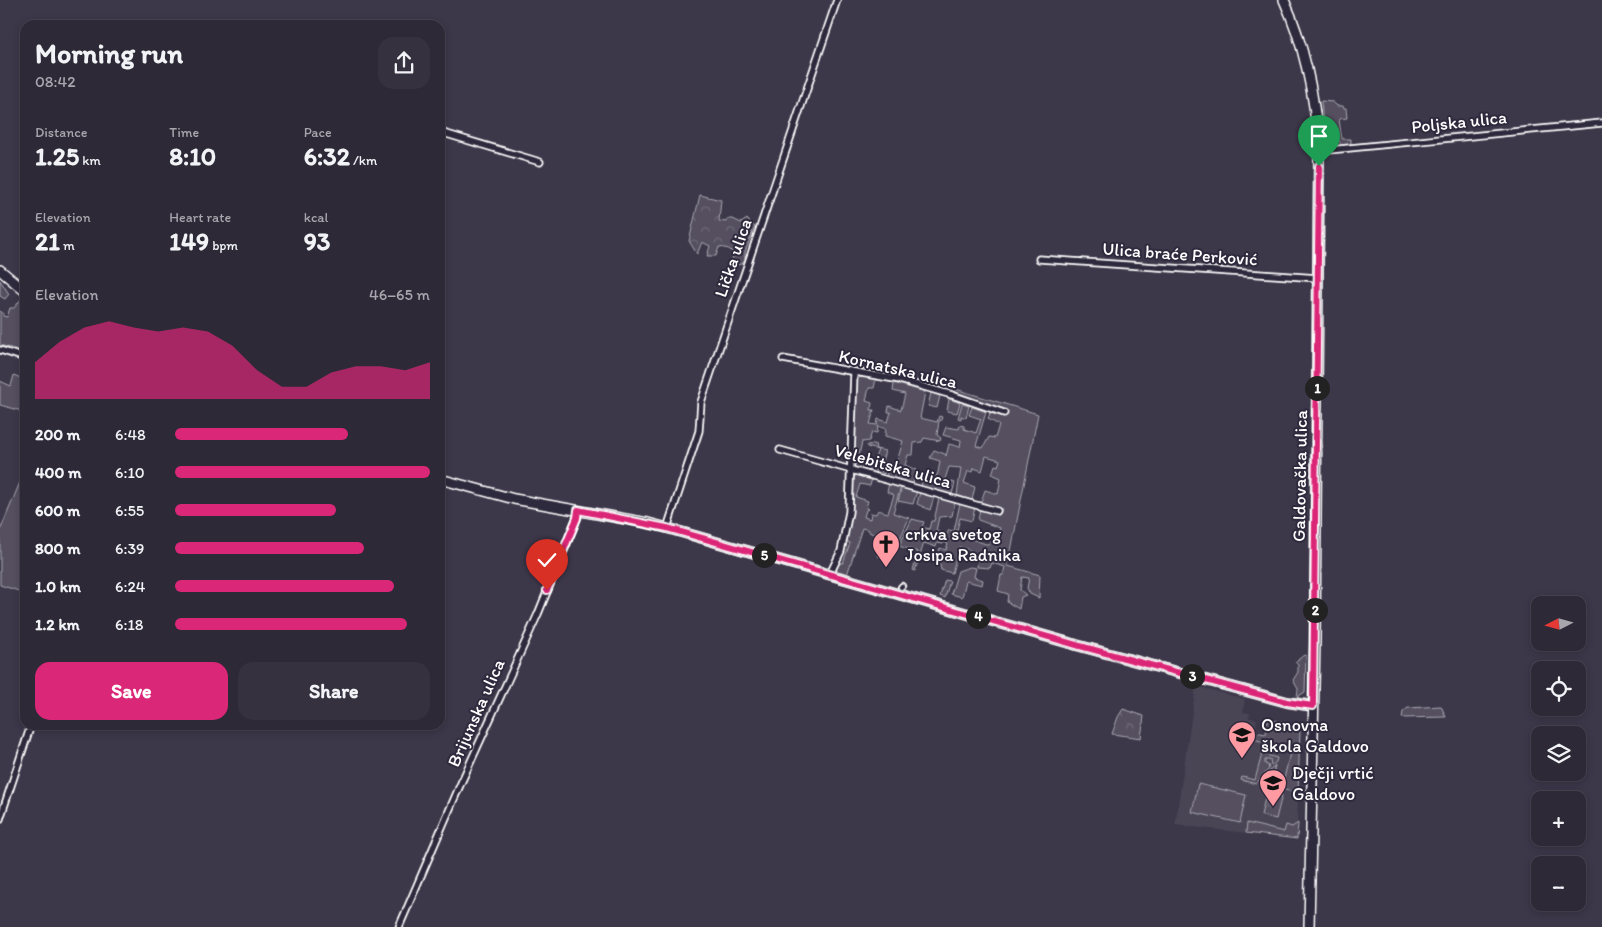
<!DOCTYPE html>
<html lang="en">
<head>
<meta charset="utf-8">
<style>
  body { margin:0; font-family:Itim,sans-serif; background:#35313f; color:#f1f3f6; height:100vh; display:flex; flex-direction:column; font-size:19px; white-space:nowrap }
  * { box-sizing:border-box; margin:0 }
  p { font-size:16px; color:#a7a6ad }
  .icon { flex:none; width:28px; height:28px; fill:none; stroke:currentColor; stroke-width:2; stroke-linecap:round; stroke-linejoin:round }
  .map { position:relative; flex:1; overflow:hidden }
  .sheet { position:absolute; left:20px; top:20px; width:425px; height:710px; display:flex; flex-direction:column; background:#2d2937; border-radius:15px; box-shadow:0 2px 8px #0003,0 0 0 1px #484552 }
  .sheet>* { flex:none }
  .needle { width:32px; rotate:264deg }
  .buttons { position:absolute; left:1531px; top:596px; display:grid; gap:10px }
  .buttons a { display:grid; place-items:center; width:55px; height:55px; border-radius:10px; background:#2d2937; box-shadow:0 2px 8px #0003,0 0 0 1px #484552; font-size:25px }
  .pin { position:absolute; display:grid; place-items:center; width:42px; height:42px; color:#fff; margin:-51px -21px; border-radius:50% 50% 50% 0; rotate:-45deg; box-shadow:0 0 5px #0007 }
  .pin .icon { rotate:45deg }
  .km { position:absolute; width:25px; height:25px; margin:-12px; border-radius:50%; background:#222; color:#fff; font-size:14px; line-height:25px; text-align:center }
  .round { display:grid; place-items:center; flex:none; width:52px; height:52px; border-radius:15px; background:#35313f }
  .headline { display:flex; align-items:center; justify-content:space-between; height:85px; padding:0 15px }
  h1 { font-size:28px; font-weight:700; line-height:38px }
  .stats { display:grid; grid-template-columns:repeat(3,1fr); gap:8px; height:85px; padding:5px 15px }
  .stats div { display:grid; align-content:center }
  .stats b { font-size:25px; font-weight:700 }
  .stats small { font-size:14px; font-weight:400 }
  .stats p { font-size:14px }
  .chart { height:140px; padding:10px 15px }
  .chart p { display:flex; justify-content:space-between }
  .chart svg { width:100%; height:90px; margin-top:5px; fill:#db2777; opacity:.7 }
  .cta { display:flex; gap:10px; margin-top:auto; padding:10px 15px }
  .cta a { flex:1; height:58px; border-radius:15px; background:#db2777; color:#fff; font-size:20px; font-weight:700; line-height:58px; text-align:center }
  .cta a+a { background:#35313f; color:#f1f3f6 }
  ul { padding:0 15px; list-style:none; font-size:16px }
  li { display:grid; grid-template-columns:80px 60px 1fr; align-items:center; height:38px }
  li i { height:12px; border-radius:6px; background:#db2777 }
  .map>svg:first-child { display:block }
  .built { fill:#494455 }
  .grass { fill:#555060; stroke:#aaa8b0 }
  .forest { fill:url(#forest-crowns); stroke:#aaa8b0 }
  .park { fill:url(#park-tufts); stroke:#aaa8b0 }
  .lines { fill:none; stroke-linecap:round; stroke-linejoin:round }
  .pedestrian-casing { stroke:#fff; stroke-width:8 }
  .minor-casing { stroke:#fff; stroke-width:9 }
  .secondary-casing { stroke:#fff; stroke-width:12 }
  .primary-casing { stroke:#fff; stroke-width:12 }
  .pedestrian { stroke:#2f2a3d; stroke-width:4.5 }
  .minor { stroke:#2f2a3d; stroke-width:5.5 }
  .secondary { stroke:#2f2a3d; stroke-width:9 }
  .primary { stroke:#2f2a3d; stroke-width:9 }
  .route-casing { stroke:#fff; stroke-width:10 }
  .route { stroke:#db2777; stroke-width:6 }
  .labels { text-anchor:middle; stroke-width:4; stroke-linejoin:round; paint-order:stroke }
  .street-label { font-size:18px; fill:#fff; stroke:#2f2a3d }
  .poi-label { font-size:18px; fill:#fff; stroke:#2f2a3d; text-anchor:start }
</style>
</head>
<body>
<div class="map">
<svg width="1602" height="927" viewBox="0 0 1602 927">
  <defs>
    <pattern id="forest-crowns" width="20" height="18" patternUnits="userSpaceOnUse" patternTransform="scale(1.25)"><rect width="20" height="18" fill="#555060"/><path d="M2 6a3 3 0 1 1 6 0M12 15a3 3 0 1 1 6 0" fill="none" stroke="#6e6a78"/></pattern>
    <pattern id="park-tufts" width="24" height="20" patternUnits="userSpaceOnUse" patternTransform="scale(1.25)"><rect width="24" height="20" fill="#555060"/><path d="M3 7l-1-3M5 7V3M7 7l1-3M15 17l-1-3M17 17v-4M19 17l1-3" fill="none" stroke="#6e6a78"/></pattern>
  </defs>
  <rect width="100%" height="100%" fill="#3c3749"/>
  <filter id="ink" filterUnits="userSpaceOnUse"><feTurbulence type="fractalNoise" baseFrequency=".02" numOctaves="2"/><feDisplacementMap in="SourceGraphic" scale="10" xChannelSelector="R" yChannelSelector="G"/><feConvolveMatrix kernelMatrix="1 2 1 2 8 2 1 2 1" color-interpolation-filters="sRGB"/></filter>
  <g filter="url(#ink)">
    <!-- built -->
    <path class="built" d="M1196,686L1245,699L1243,712L1250,713L1249,718L1257,719L1255,732L1299,742L1297,839L1175,825Z"/>
    <!-- grass -->
    <g class="grass">
      <path d="M1321,101L1333,102L1337,106H1343L1344,108H1346L1347,118L1339,119L1342,139H1351V144L1340,145V141L1338,140L1334,145L1325,143Z"/>
      <path d="M0,280L9,294L5,299L0,296Z"/>
      <path d="M22,298L25,300V308L22,312L25,315V352L0,345V311L3,313V316L7,317L10,308H14Z"/>
      <path d="M14,375L25,380V412L0,405V381L11,386Z"/>
      <path d="M864,377L876,379L874,388H869L866,401L872,403L871,410H874L870,424L877,425L878,419L888,422L891,412H888L889,406L901,410L905,394L893,391L894,383L925,392L920,418L937,422L939,416L942,417L941,420L939,421L937,435L941,438L940,441L924,438L922,442L914,443L913,455H908L905,465L916,470L913,484L886,476L890,464L896,465L903,441L885,436L886,429L878,426L877,433L872,432L869,441L862,442L859,455L862,460L873,463L878,450L867,447V445L875,444L876,449L885,451L882,461L887,463L884,474L881,473L882,466L877,465L875,473L855,467L853,464L856,381L858,378Z"/>
      <path d="M929,381L1038,414L1008,566L1040,575L1039,598L1030,594L1027,588L1029,578L1022,577L1020,590L1026,595L1021,597L1019,609L1007,602L1008,594L998,591L1001,575H1003L1005,567L992,563L990,568L977,567L978,559L968,556L970,550L959,547L952,573L941,570L940,564L935,563V556H938L940,548L946,550L948,544L944,542L943,544L937,543L936,547L924,543L915,571L913,570L918,552L899,546L912,519L924,522L922,527L929,529L931,521H934L939,498L940,497L955,501L952,516L939,517L936,531L947,534L949,530L954,531L960,503L975,507L972,521L960,518L956,534L989,545L992,537L998,538L1000,528L978,520L980,509L999,515L1002,509L981,502L985,490L998,494L1001,478L992,474L995,465L998,466L1000,460L986,456L982,471L974,468L973,472L968,471L964,483L975,487L972,500L957,495L961,468L949,467L945,479L955,483L952,494L921,486L924,474L935,478L938,473L940,461L930,458L934,450L945,454L946,456L949,444L960,447L961,440L943,435L946,427L959,429L960,425L964,426V429L976,433L981,419L969,415L972,407L986,412L976,446L983,448L989,437L995,438L999,425L988,419L990,413L1002,416L1003,411L928,386Z"/>
      <path d="M931,393L940,396L937,408L928,406Z"/>
      <path d="M949,399L960,403L957,413L947,411Z"/>
      <path d="M962,404L969,406L966,418L961,416V419L958,418Z"/>
      <path d="M25,470V593L0,585V531Z"/>
      <path d="M857,475L872,478L870,486L860,484L856,497L868,501L866,508L869,509L866,510L864,517L870,519L871,513L876,514L878,510L888,513L894,495L887,492L889,483L901,486L893,513L909,518L892,557L882,554L880,557L878,556L885,533L879,531L878,536L869,532V530L862,528L847,575L838,572L835,569L839,563H843L850,543L844,540L852,510L853,478Z"/>
      <path d="M902,487L917,491L913,504L898,501Z"/>
      <path d="M920,492L934,497L930,510L917,504Z"/>
      <path d="M970,567L976,568L974,577L983,580L982,585L966,581L962,597L951,594L958,571Z"/>
      <path d="M945,580L950,581L945,598L940,596Z"/>
      <path d="M1304,655L1306,656L1305,692L1297,697L1298,689L1293,680L1298,672V665L1295,662Z"/>
      <path d="M1268,719L1291,724V730H1300L1298,793L1259,784L1275,765L1271,784L1282,787L1291,749L1253,739L1254,732L1266,734Z"/>
      <path d="M1262,754L1277,758L1276,762L1271,766L1270,760H1265V764L1268,765L1269,769L1256,784L1241,780L1242,777L1255,780Z"/>
      <path d="M1198,784L1246,795L1240,823L1192,812Z"/>
      <path d="M1247,823L1284,832L1286,825L1292,827L1298,823L1297,839L1246,833Z"/>
    </g>
    <!-- forest -->
    <g class="forest">
      <path d="M700,195L721,200L719,221L726,222L727,219H733L741,223L747,219L755,227L745,252V263L737,265L731,262L734,254L729,249L719,247L716,256H707L710,246L702,242L697,254L689,241Z"/>
      <path d="M1123,709L1144,716L1141,738L1112,734L1118,717Z"/>
    </g>
    <!-- park -->
    <g class="park">
      <path d="M1441,706L1446,717L1402,718L1403,712L1408,708Z"/>
      <path d="M1267,790L1282,795L1276,819L1261,815Z"/>
    </g>
    <g class="lines">
      <!-- pedestrian casing -->
      <g class="pedestrian-casing">
        <path id="pedestrian" d="M901,587L902,586"/>
      </g>
      <!-- minor casing -->
      <g class="minor-casing">
        <g id="minor">
          <path d="M440,132L540,162"/>
          <path d="M1319,151L1602,123"/>
          <path d="M1039,259L1318,278"/>
          <path d="M0,350L25,358"/>
          <path d="M783,359L900,380L952,395L1004,413"/>
          <path d="M780,450L997,511"/>
          <path d="M667,528L699,431L701,402L837,0"/>
          <path d="M830,574L841,551L849,512L854,373"/>
          <path d="M0,819L31,725"/>
          <path d="M399,927L461,783L538,614L577,518L579,511"/>
        </g>
      </g>
      <!-- secondary casing -->
      <g class="secondary-casing">
        <g id="secondary">
          <path d="M0,270L25,291"/>
          <path d="M440,479L514,499L648,523L667,528L1080,646L1287,702L1313,706"/>
        </g>
      </g>
      <!-- primary casing -->
      <g class="primary-casing">
        <path id="primary" d="M1284,0C1306,48 1315,99 1319,151L1315,640L1309,927"/>
      </g>
      <!-- pedestrian -->
      <use href="#pedestrian" class="pedestrian"/>
      <!-- minor -->
      <use href="#minor" class="minor"/>
      <!-- secondary -->
      <use href="#secondary" class="secondary"/>
      <!-- primary -->
      <use href="#primary" class="primary"/>
    </g>
  </g>
  <g class="lines" filter="url(#ink)">
    <!-- route casing -->
    <g class="route-casing">
      <path id="route" d="M547,590L577,518L578,510L667,528L1080,646L1287,702L1313,706L1319,166"/>
    </g>
    <!-- route -->
    <use href="#route" class="route"/>
  </g>
  <!-- icons -->
  <defs>
    <g id="church-pin" transform="scale(1.4375)"><path d="M0 17L-7.5 6A9.5 9.5 0 1 1 7.5 6Z" fill="#ff9aa2" stroke="#2f2a3d"/><path d="M-1.2-6h2.4v3.5h3.3v2.4h-3.3V6h-2.4V-.1h-3.3v-2.4h3.3Z" fill="#111"/></g>
    <g id="school-pin" transform="scale(1.4375)"><path d="M0 17L-7.5 6A9.5 9.5 0 1 1 7.5 6Z" fill="#ff9aa2" stroke="#2f2a3d"/><path d="M0-5L7-2L0 1L-7-2ZM-4 1L0 2.5L4 1V4Q0 6-4 4Z" fill="#111"/></g>
  </defs>
  <g fill-rule="evenodd">
    <use href="#church-pin" x="886" y="544"/>
    <use href="#school-pin" x="1242" y="735"/>
    <use href="#school-pin" x="1273" y="783"/>
  </g>
  <g class="labels">
    <!-- street labels -->
    <g class="street-label">
      <text transform="translate(1459 122) rotate(-6)" y="6">Poljska ulica</text>
      <text transform="translate(1180 254) rotate(4)" y="6">Ulica braće Perković</text>
      <text transform="translate(733 258) rotate(-71)" y="6">Lička ulica</text>
      <text transform="translate(898 369) rotate(13)" y="6">Kornatska ulica</text>
      <text transform="translate(893 466) rotate(16)" y="6">Velebitska ulica</text>
      <text transform="translate(1300 476) rotate(-89)" y="6">Galdovačka ulica</text>
      <text transform="translate(476 713) rotate(-66)" y="6">Brijunska ulica</text>
    </g>
    <!-- poi labels -->
    <g class="poi-label">
      <text x="905" y="540">crkva svetog<tspan x="905" dy="21">Josipa Radnika</tspan></text>
      <text x="1261" y="731">Osnovna<tspan x="1261" dy="21">škola Galdovo</tspan></text>
      <text x="1292" y="779">Dječji vrtić<tspan x="1292" dy="21">Galdovo</tspan></text>
    </g>
  </g>
</svg>
<div class="buttons">
<a><svg class="needle" viewBox="-14 -14 28 28"><path d="M0-13l5 13h-10z" fill="#e53935"/><path d="M0 13l5-13h-10z" fill="#a7a6ad"/></svg></a>
<a><svg class="icon" aria-label="locate" viewBox="0 0 24 24"><circle cx="12" cy="12" r="6"/><path d="M12 2v4M12 18v4M2 12h4M18 12h4"/></svg></a>
<a><svg class="icon" aria-label="layers" viewBox="0 0 24 24"><path d="M12 4l9 5-9 5-9-5zM3 14l9 5 9-5"/></svg></a>
<a>+</a>
<a>−</a>
</div>
<div class="pin" style="left:1319px;top:166px;background:#1e9e55"><svg class="icon" aria-label="arrive" viewBox="0 0 24 24"><path d="M6 21V4h12l-3 4 3 4H6"/></svg></div>
<div class="pin" style="left:547px;top:590px;background:#d93025"><svg class="icon" aria-label="check" viewBox="0 0 24 24"><path d="M5 12l5 5 9-10"/></svg></div>
<b class="km" style="left:1317px;top:388px">1</b>
<b class="km" style="left:1315px;top:610px">2</b>
<b class="km" style="left:1192px;top:676px">3</b>
<b class="km" style="left:978px;top:616px">4</b>
<b class="km" style="left:764px;top:555px">5</b>
<section class="sheet">
<div class="headline"><div><h1>Morning run</h1><p>08:42</p></div><a class="round"><svg class="icon" aria-label="share" viewBox="0 0 24 24"><path d="M12 15V3M7 8l5-5 5 5M5 13v7h14v-7"/></svg></a></div>
<div class="stats">
<div><p>Distance</p><b>1.25<small> km</small></b></div>
<div><p>Time</p><b>8:10</b></div>
<div><p>Pace</p><b>6:32<small> /km</small></b></div>
</div>
<div class="stats">
<div><p>Elevation</p><b>21<small> m</small></b></div>
<div><p>Heart rate</p><b>149<small> bpm</small></b></div>
<div><p>kcal</p><b>93</b></div>
</div>
<div class="chart"><p><span>Elevation</span>46–65 m</p>
<svg viewBox="0 0 160 44" preserveAspectRatio="none"><path d="M0 44V26L10 16L20 9L30 6L40 9L50 11L60 9L70 11L80 18L90 30L100 38L110 38L120 31L130 28L140 28L150 30L160 26V44z"/></svg>
</div>
<ul>
<li><b>200 m</b>6:48<i style="width:68%"></i></li>
<li><b>400 m</b>6:10<i style="width:100%"></i></li>
<li><b>600 m</b>6:55<i style="width:63%"></i></li>
<li><b>800 m</b>6:39<i style="width:74%"></i></li>
<li><b>1.0 km</b>6:24<i style="width:86%"></i></li>
<li><b>1.2 km</b>6:18<i style="width:91%"></i></li>
</ul>
<div class="cta"><a>Save</a><a>Share</a></div>
</section>
</div>
</body>
</html>
